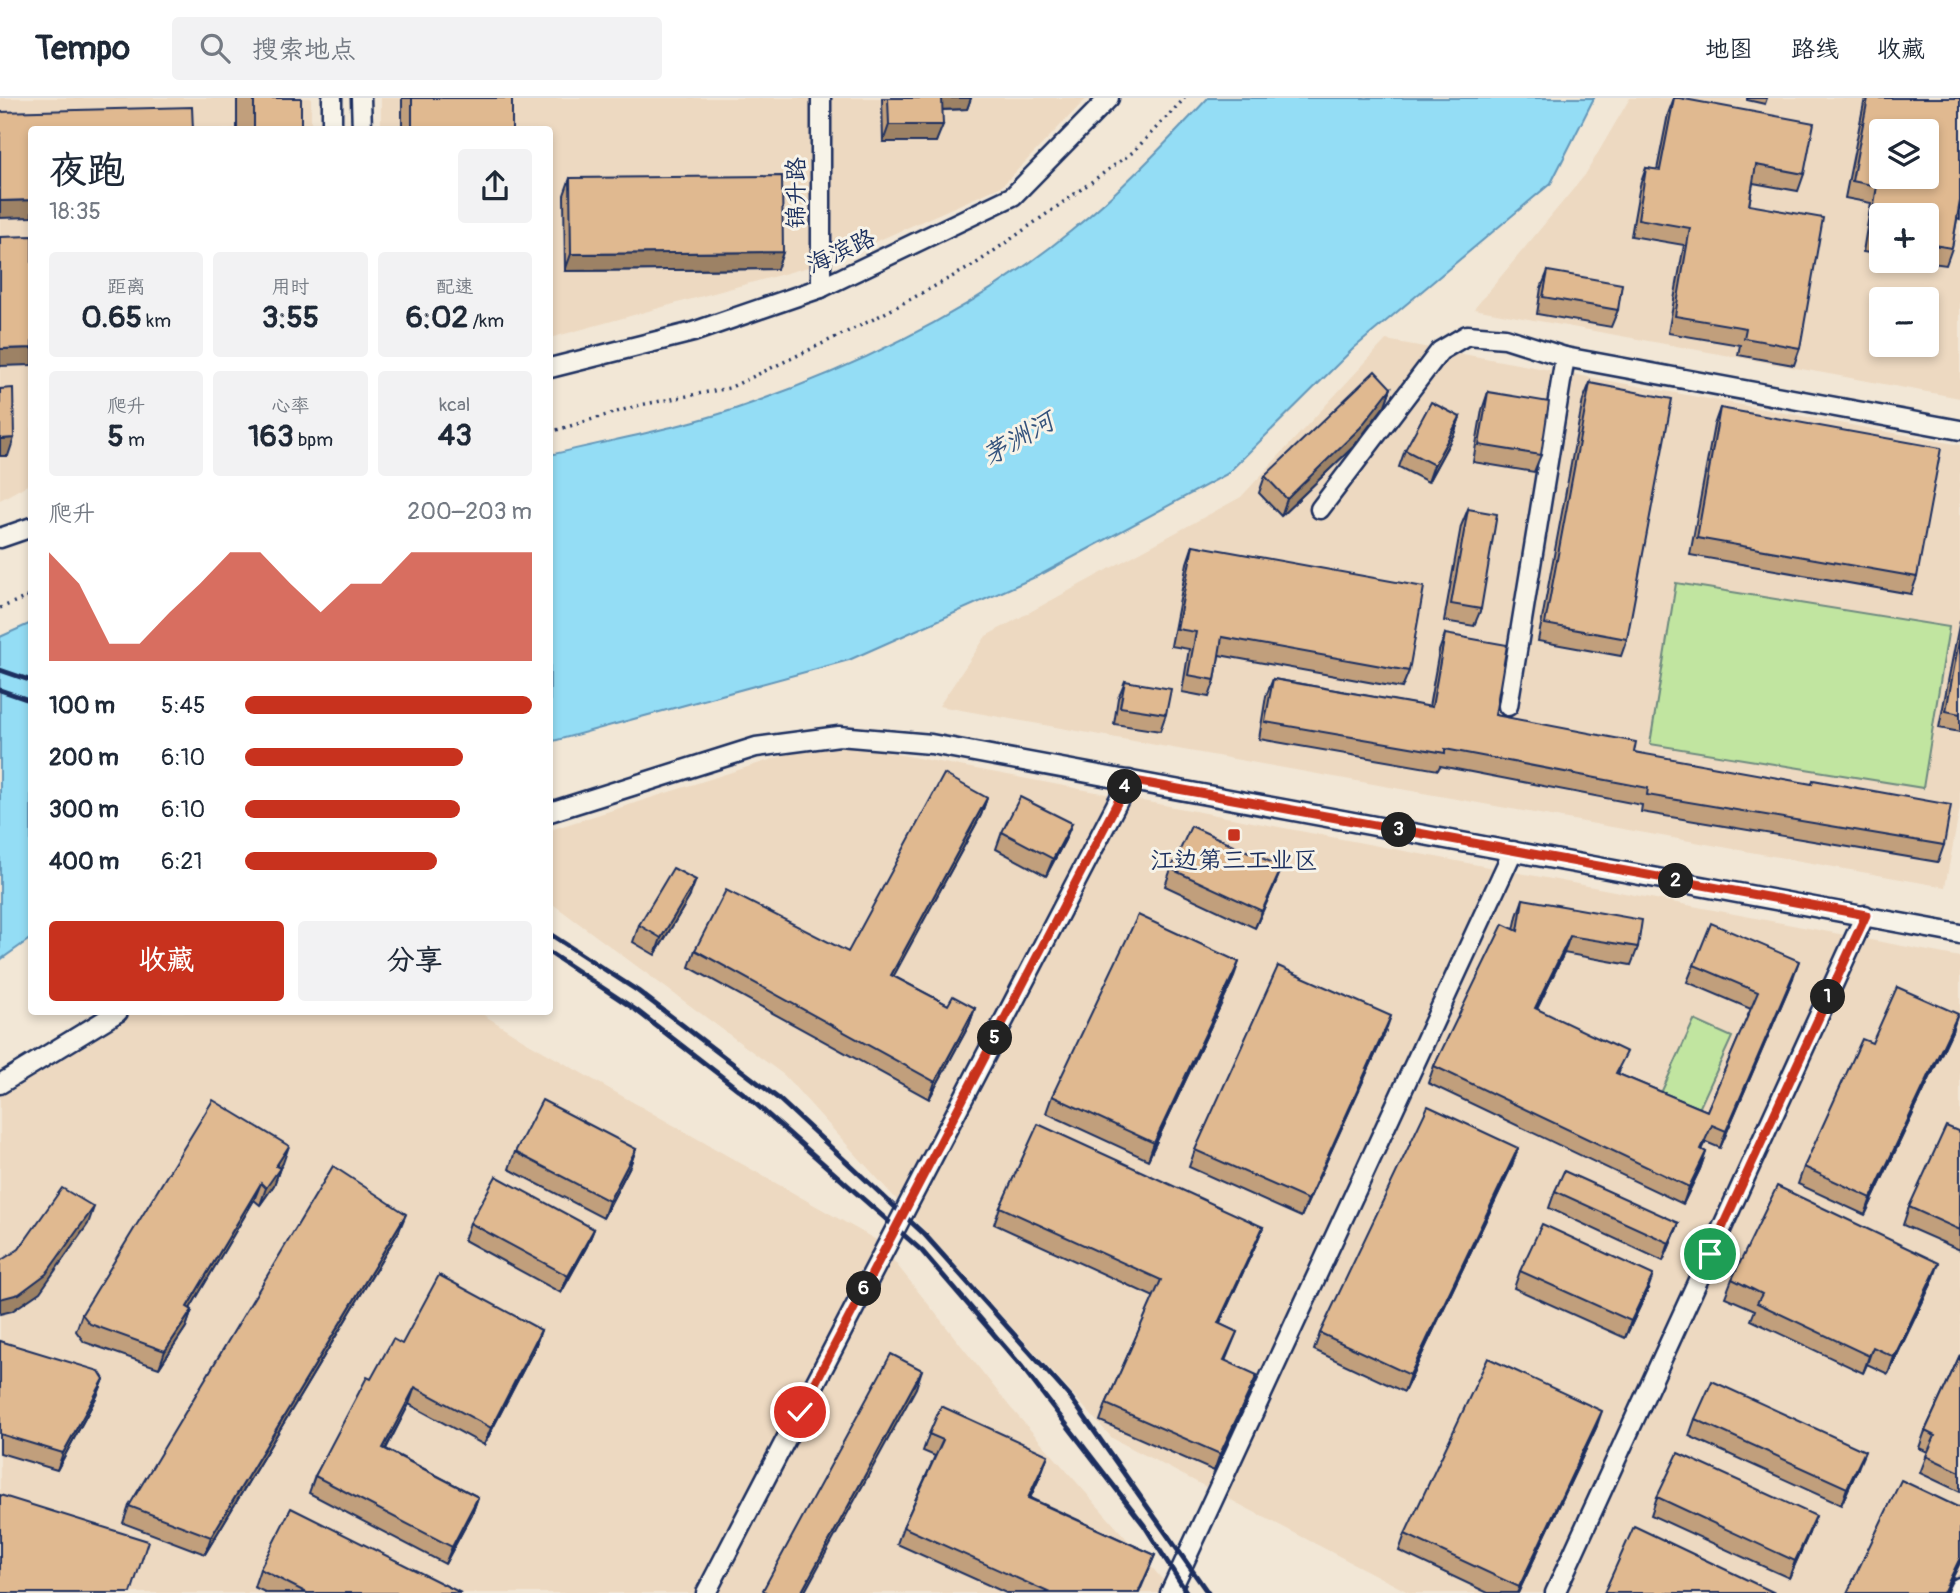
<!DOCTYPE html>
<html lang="zh">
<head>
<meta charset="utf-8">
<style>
  body { margin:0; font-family:Pangolin,"LXGW WenKai TC",sans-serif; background:#f2f2f3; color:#1f2937; height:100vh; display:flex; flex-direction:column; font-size:26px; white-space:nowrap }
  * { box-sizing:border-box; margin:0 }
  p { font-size:23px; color:#747a83 }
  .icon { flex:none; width:38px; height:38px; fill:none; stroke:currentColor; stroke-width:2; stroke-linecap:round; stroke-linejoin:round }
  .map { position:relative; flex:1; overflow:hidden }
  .panel { position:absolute; left:28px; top:28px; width:525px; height:889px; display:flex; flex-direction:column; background:#fff; border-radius:7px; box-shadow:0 4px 10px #0003 }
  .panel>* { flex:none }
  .fabs { position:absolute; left:1869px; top:21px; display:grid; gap:14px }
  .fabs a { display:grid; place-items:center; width:70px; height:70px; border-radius:7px; background:#fff; box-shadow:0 4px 10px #0003; font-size:35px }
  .pin { position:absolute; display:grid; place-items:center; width:60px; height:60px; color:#fff; margin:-30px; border:4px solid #fff; border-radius:50%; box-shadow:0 2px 7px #0007 }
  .km { position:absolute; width:35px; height:35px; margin:-18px; border-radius:50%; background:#222; color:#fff; font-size:19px; line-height:35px; text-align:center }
  .round { display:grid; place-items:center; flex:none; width:74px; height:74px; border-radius:7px; background:#f2f2f3 }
  .headline { display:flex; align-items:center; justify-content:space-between; height:119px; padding:0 21px }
  h1 { font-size:38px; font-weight:700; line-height:52px }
  .metrics { display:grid; grid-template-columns:repeat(3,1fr); gap:10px; height:119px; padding:7px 21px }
  .metrics div { display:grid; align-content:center; border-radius:7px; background:#f2f2f3; text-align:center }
  .metrics b { font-size:30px; font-weight:700 }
  .metrics small { font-size:19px; font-weight:400 }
  .metrics p { font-size:19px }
  .chart { height:196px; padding:14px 21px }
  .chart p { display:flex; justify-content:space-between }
  .chart svg { width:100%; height:126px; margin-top:7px; fill:#c8321e; opacity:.7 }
  .primary-button { display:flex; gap:14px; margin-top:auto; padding:14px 21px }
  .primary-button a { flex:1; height:80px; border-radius:7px; background:#c8321e; color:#fff; font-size:28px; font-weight:700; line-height:80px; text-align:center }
  .primary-button a+a { background:#f2f2f3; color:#1f2937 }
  ul { padding:0 21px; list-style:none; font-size:23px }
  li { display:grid; grid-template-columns:112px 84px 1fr; align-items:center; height:52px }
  li i { height:18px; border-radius:9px; background:#c8321e }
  header { display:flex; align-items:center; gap:42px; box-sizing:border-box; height:98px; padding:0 35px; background:#fff; border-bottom:2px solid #e0e1e3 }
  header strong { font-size:33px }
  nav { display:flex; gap:38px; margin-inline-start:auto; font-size:24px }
  .search { width:490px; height:63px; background:#f2f2f3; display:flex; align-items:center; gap:18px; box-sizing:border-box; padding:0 24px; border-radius:7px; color:#747a83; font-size:26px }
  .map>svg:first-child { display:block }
  .built { fill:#edd9c1; fill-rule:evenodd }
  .green { fill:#c1e5a0; stroke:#6e8a7f; stroke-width:2 }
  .water { fill:#94ddf5; stroke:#6497b9; stroke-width:2 }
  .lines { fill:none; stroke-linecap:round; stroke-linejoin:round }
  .minor-casing { stroke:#1b2f5e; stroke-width:23 }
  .path { stroke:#1b2f5e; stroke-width:3.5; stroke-dasharray:2 5; stroke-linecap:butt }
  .minor { stroke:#f7f3e8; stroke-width:18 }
  .rail { stroke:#1b2f5e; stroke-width:5 }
  .wall { fill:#c19f7c; stroke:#1b2f5e; stroke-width:2 }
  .shaded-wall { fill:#9d8265; stroke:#1b2f5e; stroke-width:2 }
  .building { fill:#e0b990; stroke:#1b2f5e; stroke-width:2; fill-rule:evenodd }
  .route-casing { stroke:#fff; stroke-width:14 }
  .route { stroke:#c8321e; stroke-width:9 }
  .poi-dot { fill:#c8321e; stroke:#f7f3e8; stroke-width:2.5 }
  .labels { text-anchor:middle; stroke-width:6; stroke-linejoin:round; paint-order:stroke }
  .street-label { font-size:24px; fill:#1b2f5e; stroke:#f7f3e8 }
  .poi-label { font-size:24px; fill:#1b2f5e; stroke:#f7f3e8 }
  .water-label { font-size:26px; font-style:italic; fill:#33527c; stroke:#f7f3e8 }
</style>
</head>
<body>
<header>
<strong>Tempo</strong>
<div class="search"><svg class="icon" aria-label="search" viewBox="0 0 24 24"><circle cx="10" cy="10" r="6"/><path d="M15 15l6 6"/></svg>搜索地点</div>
<nav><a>地图</a><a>路线</a><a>收藏</a></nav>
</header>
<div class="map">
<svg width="1960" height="1495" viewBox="0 0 1960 1495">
  <rect width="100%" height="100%" fill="#f2e7d6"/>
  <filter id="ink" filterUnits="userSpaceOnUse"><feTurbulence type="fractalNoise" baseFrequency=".0143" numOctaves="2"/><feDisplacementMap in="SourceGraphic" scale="14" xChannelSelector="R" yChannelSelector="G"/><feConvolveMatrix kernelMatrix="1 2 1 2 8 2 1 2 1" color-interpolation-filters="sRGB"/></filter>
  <g filter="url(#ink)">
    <!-- built -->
    <g class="built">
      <path d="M0,0H311V31L32,32L31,385L0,402Z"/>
      <path d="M381,0H1087L1002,88L834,162L550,240V32L381,31Z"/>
      <path d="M1630,0H1960V300L1474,211L1585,77ZM1881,33H1927V79H1881ZM1881,117H1927V163H1881ZM1881,201H1927V247H1881Z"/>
      <path d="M1386,242L1960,347V710L1945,789L939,608L986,538L1241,399Z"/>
      <path d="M829,643L1960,859V1495H1410L1112,1340L784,977L550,804V732Z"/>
      <path d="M96,914H479L525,943L878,1143L1010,1309L1163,1482L1158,1495H0V975Z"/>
    </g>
    <!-- green -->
    <g class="green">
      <path d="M1676,485L1949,529L1923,690L1650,646Z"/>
      <path d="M1694,922L1732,939L1699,1011L1661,995Z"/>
    </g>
    <!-- water -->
    <g class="water">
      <path d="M1208,0H1594L1551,85L1354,250L1227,376L1042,476L849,562L550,644V357C611,342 675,331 735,311C856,270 972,214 1071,133C1121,93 1164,47 1208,0Z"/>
      <path d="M31,525V840L0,862V539Z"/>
    </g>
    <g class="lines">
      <!-- minor casing -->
      <g class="minor-casing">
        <g id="minor">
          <path d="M332,0V32"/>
          <path d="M361,0L362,32"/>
          <path d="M821,190V0"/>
          <path d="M550,270L693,234L821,190L1013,98L1109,0"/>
          <path d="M1320,411L1440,253L1467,237L1505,240L1565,259"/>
          <path d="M0,440L32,429"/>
          <path d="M1508,608L1565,259L1960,332"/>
          <path d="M550,714L756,649L839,638L931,646L1960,836"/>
          <path d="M0,986L118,914"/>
          <path d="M706,1495L1129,682"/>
          <path d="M1170,1495L1513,753"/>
          <path d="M1555,1495L1865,817"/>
          <path d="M1957,1495L1960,1489"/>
        </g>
      </g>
      <!-- path -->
      <g class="path">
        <path d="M550,334L640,307L729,290L870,223L974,167L1055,110L1133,54L1185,0"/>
        <path d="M0,510L32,497"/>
      </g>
      <!-- minor -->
      <use href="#minor" class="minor"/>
      <!-- rail -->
      <g class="rail">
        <path d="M0,572L32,583"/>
        <path d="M0,592L32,603"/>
        <path d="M550,836L638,893L779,1001L925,1137L1071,1300L1208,1495"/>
        <path d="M550,855L636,912L748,999L922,1153L1022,1269L1144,1427L1187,1495"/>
      </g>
    </g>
    <!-- wall -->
    <g class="wall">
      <rect x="237" y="0" width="64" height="32"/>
      <rect x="402" y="0" width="110" height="32"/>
      <path d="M882,0H971L967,11L942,12L936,44H883Z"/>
      <path d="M1674,0L1804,76L1798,93L1753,85L1749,107L1800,250L1794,267L1738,257L1740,247L1668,235L1684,147L1631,138L1640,87L1646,70L1657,72L1668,16Z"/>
      <path d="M1747,0H1767L1765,6L1747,2Z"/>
      <path d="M1865,0H1960V122L1957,121L1952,150L1946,167L1917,163H1927V117H1881V157L1863,154L1871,105L1845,100Z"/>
      <path d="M570,80L783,154L777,171L565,173L564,97Z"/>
      <path d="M1548,173L1618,212L1611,229L1537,216L1541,190Z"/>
      <path d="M1590,285L1627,541L1621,558L1538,543L1583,302Z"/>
      <path d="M1391,290L1385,307L1354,348L1281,418L1259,395L1265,378Z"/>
      <path d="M1488,294L1541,357L1534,374L1473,364L1482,312Z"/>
      <path d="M1720,310L1917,479L1911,496L1690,457L1714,327Z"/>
      <path d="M1460,319L1454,336L1428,384L1399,369L1405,352Z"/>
      <path d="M1468,411L1481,511L1474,528L1444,523L1461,428Z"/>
      <path d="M1193,447L1409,573L1402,590L1219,557L1215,582L1209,599L1182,594L1189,551L1171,548L1187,465Z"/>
      <path d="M1960,522V634L1939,630Z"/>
      <path d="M1445,536L1495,617L1634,654L1944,747L1938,764L1641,714L1642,707L1440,668L1438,672L1259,641L1266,598L1273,581L1429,609L1439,553Z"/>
      <path d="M1125,583L1166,616L1160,633L1114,626L1118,600Z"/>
      <path d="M987,700L981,717L893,878L948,907L975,910L969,927L929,1001L689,869L695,852L848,854Z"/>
      <path d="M1072,725L1065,742L1046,778L996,751L1002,734Z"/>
      <path d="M1282,769L1275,786L1255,830L1165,788L1171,771Z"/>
      <path d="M689,800L655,857L633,844L639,827Z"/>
      <path d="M1523,801L1638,849L1631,867L1564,855L1537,911L1620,971L1618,976L1707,1013L1751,911L1687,884L1694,867L1793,880L1720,1050L1706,1044L1702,1052L1706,1054L1700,1071L1683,1106L1428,985L1434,968L1514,832L1517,818Z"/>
      <path d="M1233,881L1148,1062L1046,1015L1052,998Z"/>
      <path d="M1952,933L1865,1117L1798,1086L1804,1069L1872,945Z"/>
      <path d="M1385,935L1301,1119L1189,1069L1195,1052Z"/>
      <path d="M1960,1034V1152L1903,1127L1909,1109Z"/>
      <path d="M1518,1050L1512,1067L1404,1294L1314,1252L1320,1235Z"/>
      <path d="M636,1051L630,1068L603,1120L509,1071L515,1054Z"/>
      <path d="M283,1065L280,1070L274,1087L260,1107L254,1102L190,1210L192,1212L186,1229L159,1270L84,1244L76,1233L82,1216Z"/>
      <path d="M1555,1093L1679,1125L1663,1163L1549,1110Z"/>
      <path d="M1000,1109L1263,1129L1256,1146L1219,1226L1237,1234L1225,1263L1250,1294L1214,1373L1100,1323L1106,1306L1154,1199L994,1126Z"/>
      <path d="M470,1125L594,1131L587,1148L561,1195L464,1142Z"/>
      <path d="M399,1133L205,1456L123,1425L129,1408Z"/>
      <path d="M1520,1173L1647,1194L1625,1240L1514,1190Z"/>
      <path d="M1732,1181L1933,1182L1888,1276L1867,1266L1863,1275L1751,1222L1755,1212L1725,1199Z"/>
      <path d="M541,1232L535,1249L484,1347L409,1306L386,1351L478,1399L472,1416L445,1466L309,1395L315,1378L371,1281L402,1246Z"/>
      <path d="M0,1243L104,1281L97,1298L57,1372L0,1355Z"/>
      <path d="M1960,1257V1394L1920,1375L1928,1354L1919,1350L1925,1333Z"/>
      <path d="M1695,1321L1858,1370L1841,1407L1689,1338Z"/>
      <path d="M1596,1330L1518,1495H1488L1399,1453L1405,1436Z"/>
      <path d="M929,1336L1042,1374L1030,1400L1155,1457L1139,1495H1006L897,1446L903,1429L935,1358L923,1353Z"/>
      <path d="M1657,1399L1809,1435L1789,1480L1651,1417Z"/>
      <path d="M260,1471L461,1495H267L254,1489Z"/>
    </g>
    <!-- shaded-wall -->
    <g class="shaded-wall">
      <path d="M940,0H971L967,11L936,12Z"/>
      <path d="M889,27H943L936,44H883Z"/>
      <path d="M32,102V119L0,120V103Z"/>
      <path d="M783,154L777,171L565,173L571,156Z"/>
      <path d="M32,250V267L0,268V251Z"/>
      <path d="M1391,290L1385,307L1354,348L1281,418L1287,401Z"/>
      <path d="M1460,319L1454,336L1428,384L1434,367Z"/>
      <path d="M14,340L8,358H0V341Z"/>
      <path d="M987,700L981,717L885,894L891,877Z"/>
      <path d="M1072,725L1065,742L1046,778L1053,761Z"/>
      <path d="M1282,769L1275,786L1255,830L1262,813Z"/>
      <path d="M696,782L689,800L655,857L661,840Z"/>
      <path d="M1570,838L1564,855L1529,927L1535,910Z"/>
      <path d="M1799,863L1793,880L1720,1050L1726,1033Z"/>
      <path d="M1239,864L1233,881L1148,1062L1154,1045Z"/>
      <path d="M975,910L969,927L929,1001L935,984Z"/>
      <path d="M1958,916L1952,933L1865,1117L1871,1100Z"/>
      <path d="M1391,918L1385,935L1301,1119L1308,1102Z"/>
      <path d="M289,1048L283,1065L278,1073L280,1070L274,1087L260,1107L266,1090L276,1068Z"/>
      <path d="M1518,1050L1512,1067L1404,1294L1410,1277Z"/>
      <path d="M636,1051L630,1068L603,1120L609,1103Z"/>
      <path d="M1706,1054L1700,1071L1683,1106L1689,1089Z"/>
      <path d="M261,1085L254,1102L181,1226L187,1209Z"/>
      <path d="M94,1109L88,1126L40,1194L12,1213L0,1216V1201Z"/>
      <path d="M406,1116L399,1133L205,1456L211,1439Z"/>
      <path d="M1679,1125L1672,1142L1663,1163L1669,1145Z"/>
      <path d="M1263,1129L1256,1146L1212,1242L1218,1225Z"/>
      <path d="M594,1131L587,1148L561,1195L568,1178Z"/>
      <path d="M1939,1165L1933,1182L1888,1276L1894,1259Z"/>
      <path d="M1653,1177L1647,1194L1625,1240L1631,1223Z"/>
      <path d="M192,1212L186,1229L159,1270L165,1253Z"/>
      <path d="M541,1232L535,1249L484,1347L491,1330Z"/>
      <path d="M1873,1249L1867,1266L1863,1275L1869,1258Z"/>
      <path d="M922,1272L916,1290L804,1495H801Z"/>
      <path d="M1257,1277L1250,1294L1214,1373L1220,1356Z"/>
      <path d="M104,1281L97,1298L57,1372L63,1355Z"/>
      <path d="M415,1289L409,1306L377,1367L383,1350Z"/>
      <path d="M1602,1313L1596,1330L1518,1495H1517Z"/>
      <path d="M1865,1353L1858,1370L1841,1407L1847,1390Z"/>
      <path d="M1048,1357L1042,1374L1022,1417L1028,1400Z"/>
      <path d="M478,1399L472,1416L445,1466L452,1449Z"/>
      <path d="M1816,1418L1809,1435L1789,1480L1795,1463Z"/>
      <path d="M1960,1460V1465L1945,1495H1943Z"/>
    </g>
    <!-- building -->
    <g class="building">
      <rect x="254" y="0" width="47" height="32"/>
      <rect x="412" y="0" width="100" height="32"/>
      <path d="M888,0H942L943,27H889Z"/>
      <path d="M1674,0H1679L1814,25L1804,76L1756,67L1749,107L1823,120L1800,250L1744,240L1746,230L1675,218L1690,130L1638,121L1646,70L1660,72Z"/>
      <path d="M1868,0H1960V103L1952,150L1927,146V117H1881V139L1869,137L1877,88L1852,83ZM1881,33H1927V79H1881Z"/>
      <path d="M192,9L193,32H32V102L0,103V14Z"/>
      <path d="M782,78L783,154L571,156L570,80Z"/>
      <path d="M32,138V250L0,251V139Z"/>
      <path d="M1548,173L1622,186L1618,212L1543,199Z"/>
      <path d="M1375,273L1391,290L1360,330L1287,401L1265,378Z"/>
      <path d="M1590,285L1672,301L1627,541L1545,526Z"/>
      <path d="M13,290L14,340L0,341V291Z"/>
      <path d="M1488,294L1549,304L1541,357L1479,347Z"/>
      <path d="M1431,304L1460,319L1434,367L1405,352Z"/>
      <path d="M1720,310L1941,350L1917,479L1697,440Z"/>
      <path d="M1468,411L1497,416L1481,511L1451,506Z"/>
      <path d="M1193,447L1424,489L1409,573L1222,539L1215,582L1188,577L1196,534L1177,531Z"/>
      <path d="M1445,536L1507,547L1495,617L1636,644L1634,654L1812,686L1813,682L1951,707L1944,747L1647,697L1648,690L1445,651V655L1265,624L1273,581L1432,609Z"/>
      <path d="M1960,538V616L1946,613Z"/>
      <path d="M1125,583L1171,591L1166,616L1120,609Z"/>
      <path d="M944,676L987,700L891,877L948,907L953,898L975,910L935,984L695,852L726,792L848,854Z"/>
      <path d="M1020,699L1072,725L1053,761L1002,734Z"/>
      <path d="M1191,728L1282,769L1262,813L1171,771Z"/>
      <path d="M673,770L696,782L661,840L639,827Z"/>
      <path d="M1523,801L1642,822L1638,849L1570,838L1535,910L1627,954L1616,975L1707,1013L1758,894L1694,867L1711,825L1799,863L1726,1033L1712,1027L1701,1051L1706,1054L1689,1089L1434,968L1503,826L1518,833Z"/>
      <path d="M1138,817L1239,864L1154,1045L1052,998Z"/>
      <path d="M1278,868L1391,918L1308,1102L1195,1052Z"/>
      <path d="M1897,889L1958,916L1871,1100L1804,1069L1862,941L1872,945Z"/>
      <path d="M213,1002L289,1048L276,1068L280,1070L266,1090L261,1085L187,1209L192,1212L165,1253L90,1226L82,1216Z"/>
      <path d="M542,1002L636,1051L609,1103L515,1054Z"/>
      <path d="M1428,1008L1518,1050L1410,1277L1320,1235Z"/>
      <path d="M1038,1026L1263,1129L1218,1225L1237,1234L1224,1262L1257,1277L1220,1356L1106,1306L1161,1182L1000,1109Z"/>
      <path d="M1946,1028L1960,1034V1132L1909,1109Z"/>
      <path d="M333,1068L406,1116L211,1439L129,1408Z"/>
      <path d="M1564,1073L1679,1125L1669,1145L1555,1093Z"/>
      <path d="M496,1078L594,1131L568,1178L470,1125Z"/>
      <path d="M1777,1088L1939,1165L1894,1259L1873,1249L1869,1258L1757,1205L1762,1196L1732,1181Z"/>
      <path d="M62,1090L94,1109L46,1176L19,1196L0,1201V1163L19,1151Z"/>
      <path d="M1542,1126L1653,1177L1631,1223L1520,1173Z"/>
      <path d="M439,1177L541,1232L491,1330L415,1289L383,1350L478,1399L452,1449L315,1378L367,1279L371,1281L393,1241L402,1246Z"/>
      <path d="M0,1243L99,1273L104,1281L63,1355L0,1336Z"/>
      <path d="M891,1256L922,1272L801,1495H767L763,1492Z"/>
      <path d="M1960,1257V1374L1926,1358L1935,1338L1925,1333Z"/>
      <path d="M1488,1260L1602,1313L1519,1489L1405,1436Z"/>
      <path d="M1712,1283L1865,1353L1847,1390L1695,1321Z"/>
      <path d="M941,1308L1048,1357L1028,1400L1155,1457L1138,1495H1050L903,1429L943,1342L929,1336Z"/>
      <path d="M1678,1355L1816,1418L1795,1463L1657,1399Z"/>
      <path d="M1901,1382L1960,1410V1460L1943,1495H1847Z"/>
      <path d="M0,1397L148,1443L131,1495H0Z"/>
      <path d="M291,1410L461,1495H307L260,1471Z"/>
      <path d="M1634,1428L1775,1495H1604Z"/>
    </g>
  </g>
  <g class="lines" filter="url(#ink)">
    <!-- route casing -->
    <g class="route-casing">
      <path id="route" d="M800,1314L1129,682L1866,817L1710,1156"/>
    </g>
    <!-- route -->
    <use href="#route" class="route"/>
  </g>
  <!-- markers -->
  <rect class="poi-dot" x="1227" y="730" width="14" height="14" rx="3.5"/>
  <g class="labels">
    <!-- street labels -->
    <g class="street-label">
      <text transform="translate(796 95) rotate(-90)" y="8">锦升路</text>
      <text transform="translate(841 153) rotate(-25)" y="8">海滨路</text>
    </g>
    <!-- poi labels -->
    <g class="poi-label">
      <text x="1234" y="770">江边第三工业区</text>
    </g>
    <!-- water labels -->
    <g class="water-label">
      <text transform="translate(1018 340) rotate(-30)" y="9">茅洲河</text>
    </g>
  </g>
</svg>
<div class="fabs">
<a><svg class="icon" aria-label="layers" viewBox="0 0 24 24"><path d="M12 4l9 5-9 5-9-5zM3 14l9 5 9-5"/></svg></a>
<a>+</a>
<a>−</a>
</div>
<div class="pin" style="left:1710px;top:1156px;background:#1e9e55"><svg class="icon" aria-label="arrive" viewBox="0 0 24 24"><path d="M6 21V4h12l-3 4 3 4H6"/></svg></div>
<div class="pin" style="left:800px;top:1314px;background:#d93025"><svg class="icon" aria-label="check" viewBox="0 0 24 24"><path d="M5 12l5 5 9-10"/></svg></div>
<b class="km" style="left:1828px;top:899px">1</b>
<b class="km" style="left:1676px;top:783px">2</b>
<b class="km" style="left:1399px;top:732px">3</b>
<b class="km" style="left:1125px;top:689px">4</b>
<b class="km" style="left:995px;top:940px">5</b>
<b class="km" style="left:864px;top:1191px">6</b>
<section class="panel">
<div class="headline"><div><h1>夜跑</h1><p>18:35</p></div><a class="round"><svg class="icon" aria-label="share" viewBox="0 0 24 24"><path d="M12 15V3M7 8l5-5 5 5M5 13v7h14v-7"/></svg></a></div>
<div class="metrics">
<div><p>距离</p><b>0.65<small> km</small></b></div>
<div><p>用时</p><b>3:55</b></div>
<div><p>配速</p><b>6:02<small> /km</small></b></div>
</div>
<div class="metrics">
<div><p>爬升</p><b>5<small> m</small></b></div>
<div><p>心率</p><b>163<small> bpm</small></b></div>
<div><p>kcal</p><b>43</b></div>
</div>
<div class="chart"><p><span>爬升</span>200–203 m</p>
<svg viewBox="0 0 160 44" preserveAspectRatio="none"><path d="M0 44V6L10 17L20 38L30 38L40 27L50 17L60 6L70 6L80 17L90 27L100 17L110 17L120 6L130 6L140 6L150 6L160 6V44z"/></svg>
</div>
<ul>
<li><b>100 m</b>5:45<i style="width:100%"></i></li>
<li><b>200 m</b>6:10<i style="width:76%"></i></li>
<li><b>300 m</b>6:10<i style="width:75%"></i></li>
<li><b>400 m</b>6:21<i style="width:67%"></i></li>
</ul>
<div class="primary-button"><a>收藏</a><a>分享</a></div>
</section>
</div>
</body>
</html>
